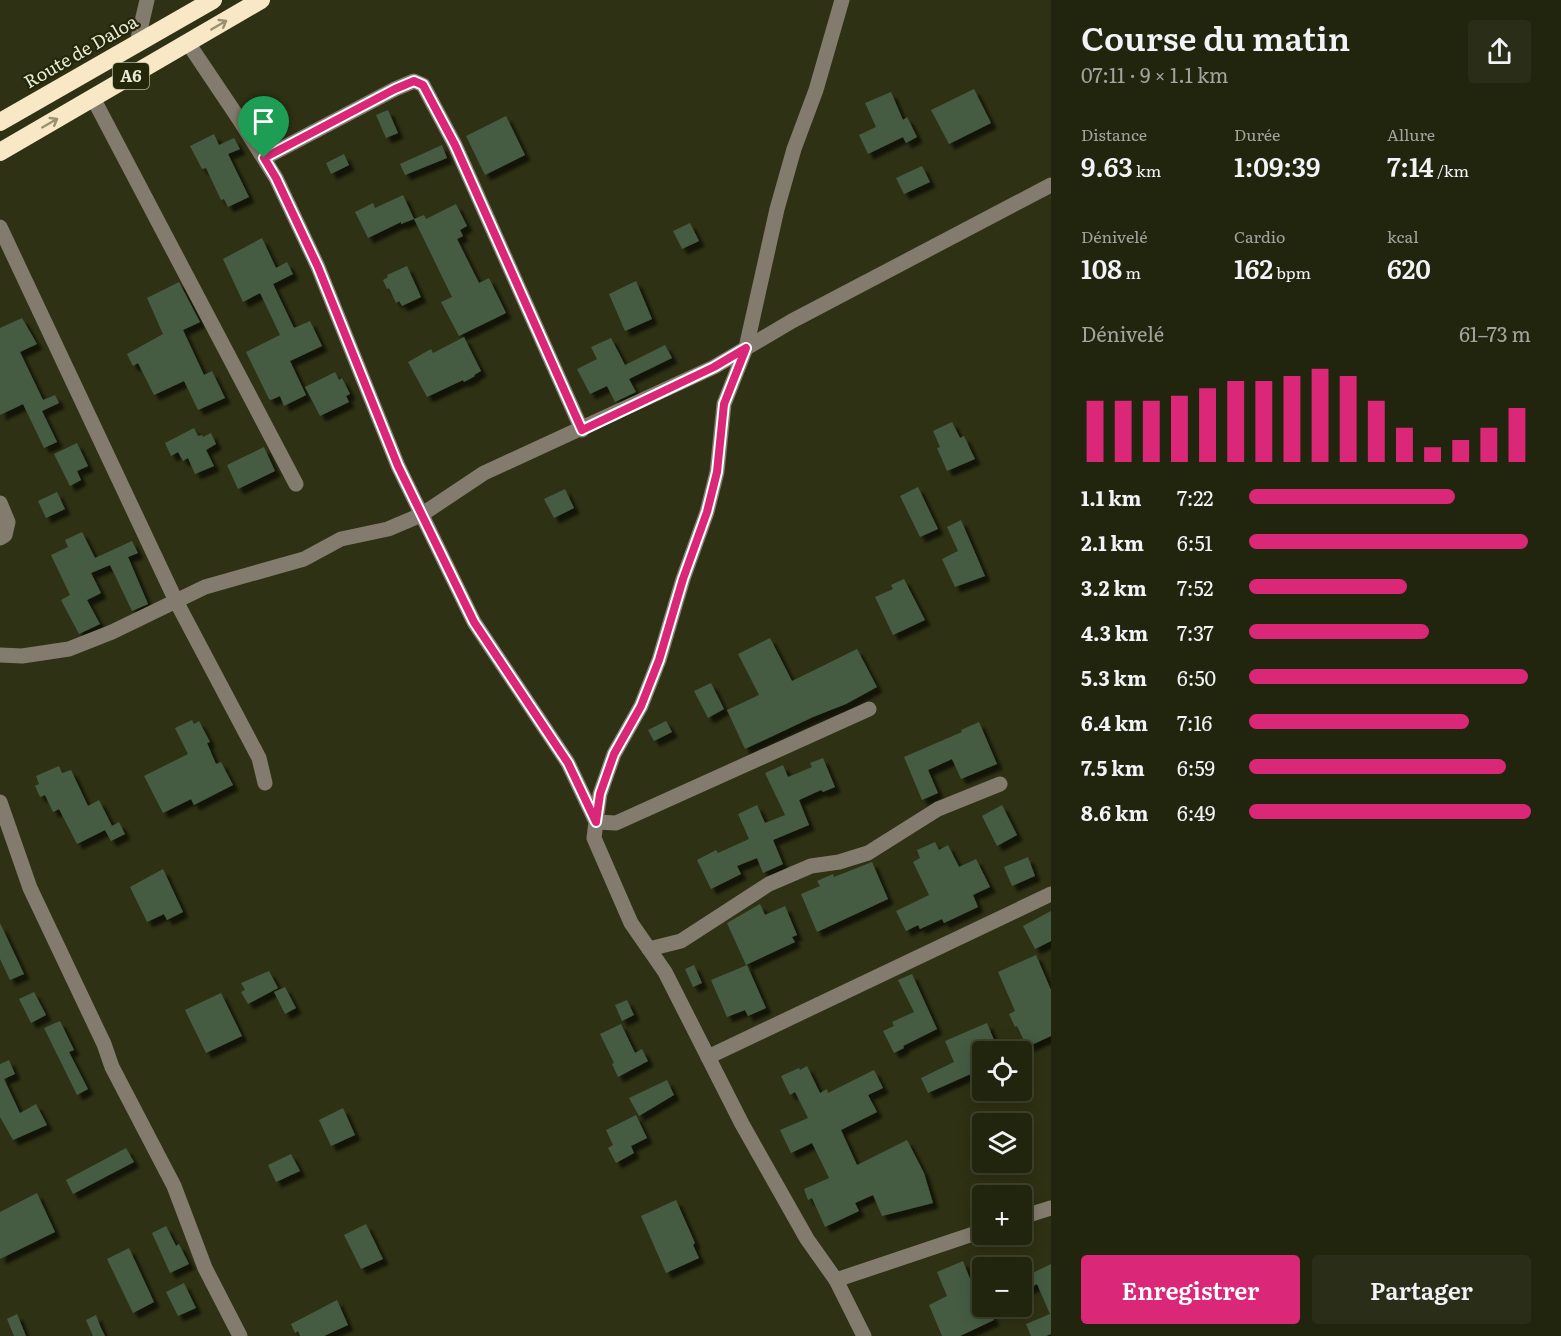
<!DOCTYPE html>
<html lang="fr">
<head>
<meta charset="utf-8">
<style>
  body { margin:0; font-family:Literata,serif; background:#2a2d17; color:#f1f3f6; height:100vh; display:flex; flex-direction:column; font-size:22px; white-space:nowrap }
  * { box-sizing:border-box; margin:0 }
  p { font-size:20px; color:#a2a59e }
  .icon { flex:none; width:33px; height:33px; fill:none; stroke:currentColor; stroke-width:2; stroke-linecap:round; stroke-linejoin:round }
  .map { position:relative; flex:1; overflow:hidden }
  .side { display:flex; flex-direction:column; background:#22250e; width:510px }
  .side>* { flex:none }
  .fabs { position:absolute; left:972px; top:1041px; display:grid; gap:12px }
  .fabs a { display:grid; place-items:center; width:60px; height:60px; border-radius:6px; background:#22250e; box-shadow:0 3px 15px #0003,0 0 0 2px #3f422e; font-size:30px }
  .pin { position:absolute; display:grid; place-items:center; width:51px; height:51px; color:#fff; margin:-62px -26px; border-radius:50% 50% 50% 0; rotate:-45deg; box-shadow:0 0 6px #0007 }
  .pin .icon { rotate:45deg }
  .round { display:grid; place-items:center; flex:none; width:63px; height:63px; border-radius:6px; background:#2a2d17 }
  .head { display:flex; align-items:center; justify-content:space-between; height:102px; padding:0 30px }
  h1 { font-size:33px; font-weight:600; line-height:45px }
  .stats { display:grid; grid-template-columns:repeat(3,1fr); gap:9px; height:102px; padding:6px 30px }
  .stats div { display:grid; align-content:center }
  .stats b { font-size:26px; font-weight:600 }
  .stats small { font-size:16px; font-weight:400 }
  .stats p { font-size:16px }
  .chart { height:168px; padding:12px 30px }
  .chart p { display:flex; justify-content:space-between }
  .chart svg { width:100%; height:108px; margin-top:6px; stroke:#db2777; stroke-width:6 }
  .cta { display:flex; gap:12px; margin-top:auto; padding:12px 30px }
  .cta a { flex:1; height:69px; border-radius:6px; background:#db2777; color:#fff; font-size:24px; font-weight:600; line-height:69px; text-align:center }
  .cta a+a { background:#2a2d17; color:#f1f3f6 }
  ul { padding:0 30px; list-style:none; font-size:20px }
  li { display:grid; grid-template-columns:96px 72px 1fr; align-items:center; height:45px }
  li i { height:15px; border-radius:8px; background:#db2777 }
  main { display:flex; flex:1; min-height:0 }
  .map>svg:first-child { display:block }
  .building { fill:#455c43; filter:url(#shadow) }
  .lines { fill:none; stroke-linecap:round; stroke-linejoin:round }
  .minor { stroke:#837c6e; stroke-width:15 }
  .highway { stroke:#f9e8c6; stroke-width:18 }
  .oneway { stroke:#999170 }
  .route-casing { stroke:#fff; stroke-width:12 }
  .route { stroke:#db2777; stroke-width:8 }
  .labels { text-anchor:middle; stroke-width:4.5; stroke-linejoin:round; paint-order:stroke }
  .shield { fill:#242708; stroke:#aeb09a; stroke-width:1.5 }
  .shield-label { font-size:16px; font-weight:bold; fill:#e9ebd9 }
  .street-label { font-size:18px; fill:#e9ebd9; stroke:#242708 }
</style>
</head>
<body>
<main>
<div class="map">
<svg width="1051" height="1336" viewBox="0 0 1051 1336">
  <defs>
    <filter id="shadow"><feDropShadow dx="5.5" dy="5.5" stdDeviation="1.5" flood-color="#0009"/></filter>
  </defs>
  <rect width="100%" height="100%" fill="#2e3113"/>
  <!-- building -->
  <g class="building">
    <path d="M974,89L991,123L949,144L931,110Z"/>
    <path d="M891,92L903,120L907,117L917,137L906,143L903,137L868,154L859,135L876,127L865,103Z"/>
    <path d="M388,110L398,133L386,138L376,115Z"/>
    <path d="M506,116L525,155L485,175L466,136Z"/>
    <path d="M214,134L219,145L234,138L240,149L228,154L249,197L228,207L224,199L221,200L206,168L202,169L190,146Z"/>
    <path d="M442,145L447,158L405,175L400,164Z"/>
    <path d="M344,154L349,165L331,174L326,163Z"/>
    <path d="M922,166L930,182L904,194L896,178Z"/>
    <path d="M403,195L414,219L401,224V222L368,238L355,212L373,203L375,208Z"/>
    <path d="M456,204L467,226L460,230L463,236L457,239L479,283L489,278L506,313L459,336L441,302L452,297L414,219L424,215L426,219Z"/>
    <path d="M690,223L699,241L682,249L673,231Z"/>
    <path d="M262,238L276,268L287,262L293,274L273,284L294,328L310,321L322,346L290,361L306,395L284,406L280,396L271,400L269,399L246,352L280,335L260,293L243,302L223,259Z"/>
    <path d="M407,266L421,297L402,306L399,301L396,303L389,288L387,289L383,280L388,277L387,275Z"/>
    <path d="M636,281L652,319L625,331L609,294Z"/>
    <path d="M179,282L200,322L183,330L204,375L212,371L225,398L198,410L184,381L154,395L138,363L133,366L127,354L163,334L147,298Z"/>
    <path d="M22,318L37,344L20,352L43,400L55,395L59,403L42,411L57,442L44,448L23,404L0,415V328Z"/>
    <path d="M464,337L481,371L474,375L475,376L464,382L463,380L427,397L408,362L431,349L433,353Z"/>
    <path d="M611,338L625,365L665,345L672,358L629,379L636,392L615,402L607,386L590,394L577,369L597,359L591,347Z"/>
    <path d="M335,372L339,380L342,378L350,394L346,396L349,402L320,416L305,387Z"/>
    <path d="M952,422L960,438L964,436L975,459L947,471L937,448L940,447L933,431Z"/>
    <path d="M194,428L198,436L202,435L203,437L211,433L216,444L206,450L214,466L195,474L188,458L183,461L178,452L171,456L165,443Z"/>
    <path d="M77,443L88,466L77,471L81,480L70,486L54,454Z"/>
    <path d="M264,447L275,471L238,489L227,465Z"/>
    <path d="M918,487L938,529L920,537L900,496Z"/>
    <path d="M565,489L574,508L554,518L544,499Z"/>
    <path d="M57,492L65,509L46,518L38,501Z"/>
    <path d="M961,520L985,576L955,587L942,559L958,551L947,527Z"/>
    <path d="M82,532L95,558L132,541L138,553L128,557L148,604L132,611L110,565L91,573L101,593L87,600L100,624L79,634L61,600L70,595L51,555L68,547L65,540Z"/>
    <path d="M904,579L925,620L893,635L875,597L893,589L891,585Z"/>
    <path d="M770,638L792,681L857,649L877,687L846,704L813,717L745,749L727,710L759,695L738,654Z"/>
    <path d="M711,683L724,709L708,718L694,691Z"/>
    <path d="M192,720L194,724L199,721L210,742L207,743L216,764L221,762L233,785L194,805L191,799L163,813L144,776L188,754L175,728Z"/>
    <path d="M666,721L672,732L654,741L648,730Z"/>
    <path d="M979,722L997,764L961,779L952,759L928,770L938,793L922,800L904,757L962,732L961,730Z"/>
    <path d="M823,758L835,787L823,792L821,790L799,800L809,825L773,840L783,864L763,873L757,858L737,866L741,874L711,889L697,860L716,850L718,853L749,839L738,814L757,805L765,823L785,815L765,773L783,765L788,777L812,767L810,763Z"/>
    <path d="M59,766L62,773L71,770L88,806L99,800L112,826L119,822L125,834L111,841L105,830L77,844L59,809L53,812L45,795L40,797L35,786L39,784L36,776Z"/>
    <path d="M1002,805L1017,835L997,846L982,816Z"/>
    <path d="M935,842L939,850L948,845L959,867L976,859L990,887L973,895L978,907L944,923L942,919L920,929L918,925L906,931L896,911L929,895L913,862L920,858L917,850Z"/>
    <path d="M1028,857L1035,876L1012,886L1004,867Z"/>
    <path d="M872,862L888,899L817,932L801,894L820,886L817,881L833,874L834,877Z"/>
    <path d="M163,869L183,912L167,920L164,914L147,922L130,887Z"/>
    <path d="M760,904L765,915L785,906L797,935L792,937L795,942L746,965L727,923Z"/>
    <path d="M1051,911V941L1035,949L1023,926Z"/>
    <path d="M0,923L24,974L10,980L0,959Z"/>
    <path d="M1036,955L1051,990V1036L1027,1047L1017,1026L1015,1027L1009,1014L1015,1011L998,972Z"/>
    <path d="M694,965L702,983L693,987L685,969Z"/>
    <path d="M747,965L766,1008L748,1016L745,1010L727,1017L711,980Z"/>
    <path d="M269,971L278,988L248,1004L241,992L245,990L241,983Z"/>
    <path d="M912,974L937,1029L903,1046L904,1048L894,1053L883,1031L894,1026L892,1022L914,1012L898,980Z"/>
    <path d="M285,987L296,1008L285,1014L274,992Z"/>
    <path d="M34,992L46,1015L31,1023L19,999Z"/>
    <path d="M221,993L242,1036L206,1053L185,1010Z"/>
    <path d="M627,1000L634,1015L622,1021L615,1005Z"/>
    <path d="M60,1021L74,1050L69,1052L88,1089L77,1095L44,1028Z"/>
    <path d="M987,1023L999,1052H982V1069L928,1093L921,1078L954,1062L945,1041Z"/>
    <path d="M621,1024L635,1053L642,1049L648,1061L618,1077L612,1064L614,1063L600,1034Z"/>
    <path d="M9,1060L15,1074L4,1079L20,1113L36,1104L47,1125L13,1140L0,1117V1064Z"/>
    <path d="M807,1066L820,1093L827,1089L828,1093L874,1070L883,1088L868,1095L877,1112L841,1130L857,1165L907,1140L924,1173L933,1203L882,1216L873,1195L855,1203L859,1211L825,1227L812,1198L808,1200L804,1189L829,1178L812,1143L791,1153L780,1130L808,1118L795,1092L790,1095L781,1076L799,1068L800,1070Z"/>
    <path d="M667,1080L674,1095L639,1116L629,1098Z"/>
    <path d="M343,1108L355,1135L331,1146L319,1120Z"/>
    <path d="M636,1115L647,1138L631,1146L634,1153L616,1163L608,1148L613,1145L606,1130Z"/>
    <path d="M126,1148L134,1162L73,1194L66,1180Z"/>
    <path d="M291,1154L300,1171L276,1182L268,1165Z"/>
    <path d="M37,1193L55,1232L0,1259V1212Z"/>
    <path d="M676,1200L695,1243L693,1245L699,1258L666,1273L641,1216Z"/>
    <path d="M366,1224L383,1259L361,1269L344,1235Z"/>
    <path d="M166,1226L176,1246L179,1244L189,1264L170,1273L152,1233Z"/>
    <path d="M129,1248L154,1302L133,1313L107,1259Z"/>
    <path d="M963,1261L972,1284L975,1283L982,1298V1306H987L994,1320L960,1336H942L929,1305L947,1296L937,1272Z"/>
    <path d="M1051,1264V1334L1046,1336H1031L1026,1324L1050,1314L1037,1284L1022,1292V1278Z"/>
    <path d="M184,1283L196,1308L178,1316L166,1292Z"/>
    <path d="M337,1300L348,1325L324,1336H300L298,1331L295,1333L291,1324Z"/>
    <path d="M17,1314L26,1336H14L7,1319Z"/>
    <path d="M96,1315L101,1328L105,1336H93L86,1320Z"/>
  </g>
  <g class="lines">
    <!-- minor -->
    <g class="minor">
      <path d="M842,0L816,90L794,149L777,209L746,348L724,404L717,472L707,512L683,579L659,660L641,706L614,754L600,794L596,822L616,823L869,709"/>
      <path d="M137,43L147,0"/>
      <path d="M188,43L239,119L276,178L318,267L398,466L474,622L568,763L596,822L594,838L631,923L665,972L742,1124L807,1239L836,1280L864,1336"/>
      <path d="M93,98L296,484"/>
      <path d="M264,158L395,89L414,81L423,85L455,145L582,430"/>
      <path d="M0,227L176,601L259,758L265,783"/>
      <path d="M0,503L8,522L5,535L0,538"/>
      <path d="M0,655L22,656L69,649L112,632L205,587L304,559L341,539L388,529L421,515L484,473L714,367L792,321L1051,185"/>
      <path d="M0,802L30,888L104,1044L112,1067L174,1186L205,1268L240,1336"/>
      <path d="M649,949L681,941L769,884L811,866L839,862L868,853L938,809L1000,784"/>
      <path d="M708,1057L1051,894"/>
      <path d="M1022,1217L1051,1208"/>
      <path d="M836,1280L982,1231"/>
    </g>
    <!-- highway -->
    <g class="highway">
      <path d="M0,122L213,0"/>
      <path d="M0,152L261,0"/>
    </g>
  </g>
  <!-- one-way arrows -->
  <defs><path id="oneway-shaft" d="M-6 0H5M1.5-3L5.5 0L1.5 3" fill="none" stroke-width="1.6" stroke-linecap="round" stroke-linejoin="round" transform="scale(1.5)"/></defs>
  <g class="oneway">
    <use href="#oneway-shaft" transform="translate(219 25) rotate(-30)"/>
    <use href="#oneway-shaft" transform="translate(50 123) rotate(-30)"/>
  </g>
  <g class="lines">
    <!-- route casing -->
    <g class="route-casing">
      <path id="route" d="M414,81L423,85L455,145L582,430L714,367L746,348L724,404L717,472L707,512L683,579L659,660L641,706L614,754L600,794L596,822L568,763L474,622L398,466L318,267L276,178L264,158L395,89Z"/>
    </g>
    <!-- route -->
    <use href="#route" class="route"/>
  </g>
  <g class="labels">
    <!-- shield labels -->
    <rect class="shield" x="113" y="63" width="36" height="26" rx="4.5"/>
    <g class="shield-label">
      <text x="131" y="82">A6</text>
    </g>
    <!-- street labels -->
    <g class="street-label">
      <text transform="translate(81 52) rotate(-30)" y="6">Route de Daloa</text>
    </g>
  </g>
</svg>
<div class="fabs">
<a><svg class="icon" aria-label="locate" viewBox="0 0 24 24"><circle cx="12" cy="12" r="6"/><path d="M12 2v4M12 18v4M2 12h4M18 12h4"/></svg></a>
<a><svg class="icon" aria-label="layers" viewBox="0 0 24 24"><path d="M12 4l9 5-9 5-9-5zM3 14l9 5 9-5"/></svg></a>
<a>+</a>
<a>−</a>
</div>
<div class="pin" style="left:264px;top:158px;background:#1e9e55"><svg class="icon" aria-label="arrive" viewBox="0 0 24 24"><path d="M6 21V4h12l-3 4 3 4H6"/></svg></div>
</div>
<section class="side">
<div class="head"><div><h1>Course du matin</h1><p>07:11 · 9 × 1.1 km</p></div><a class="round"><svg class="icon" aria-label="share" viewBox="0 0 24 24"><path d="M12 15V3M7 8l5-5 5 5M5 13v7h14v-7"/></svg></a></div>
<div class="stats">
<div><p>Distance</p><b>9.63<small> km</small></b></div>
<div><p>Durée</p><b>1:09:39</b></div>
<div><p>Allure</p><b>7:14<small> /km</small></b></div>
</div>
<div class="stats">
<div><p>Dénivelé</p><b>108<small> m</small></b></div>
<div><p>Cardio</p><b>162<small> bpm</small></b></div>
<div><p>kcal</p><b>620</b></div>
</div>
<div class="chart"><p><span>Dénivelé</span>61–73 m</p>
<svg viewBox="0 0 160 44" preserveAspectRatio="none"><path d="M5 44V19M15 44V19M25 44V19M35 44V17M45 44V14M55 44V11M65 44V11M75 44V9M85 44V6M95 44V9M105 44V19M115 44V30M125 44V38M135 44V35M145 44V30M155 44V22"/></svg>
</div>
<ul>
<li><b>1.1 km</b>7:22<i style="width:73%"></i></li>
<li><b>2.1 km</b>6:51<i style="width:99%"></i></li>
<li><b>3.2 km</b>7:52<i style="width:56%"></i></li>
<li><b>4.3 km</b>7:37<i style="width:64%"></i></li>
<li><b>5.3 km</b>6:50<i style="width:99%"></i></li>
<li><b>6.4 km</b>7:16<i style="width:78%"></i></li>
<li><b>7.5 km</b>6:59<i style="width:91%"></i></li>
<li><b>8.6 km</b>6:49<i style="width:100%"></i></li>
</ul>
<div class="cta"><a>Enregistrer</a><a>Partager</a></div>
</section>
</main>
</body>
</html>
